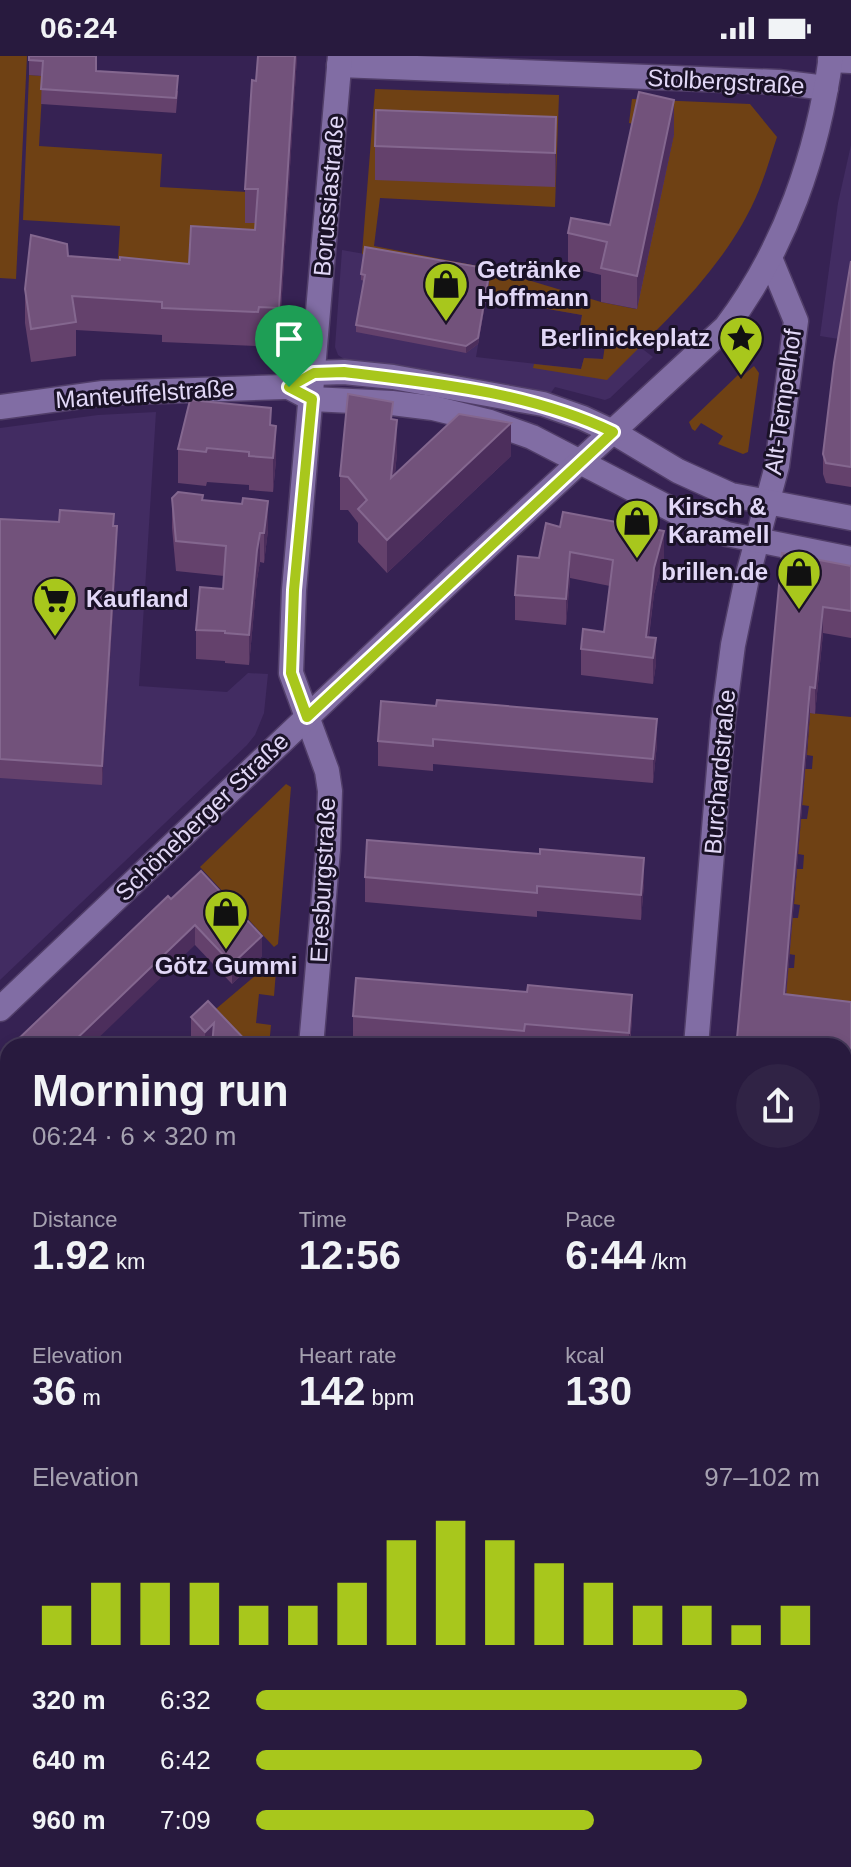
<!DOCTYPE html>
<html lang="en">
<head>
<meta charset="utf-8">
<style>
  body { margin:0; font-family:Arial,sans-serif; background:#302345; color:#f1f3f6; height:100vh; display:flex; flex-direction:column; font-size:30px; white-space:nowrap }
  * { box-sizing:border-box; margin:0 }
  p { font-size:26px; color:#a5a1b0 }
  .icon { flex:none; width:44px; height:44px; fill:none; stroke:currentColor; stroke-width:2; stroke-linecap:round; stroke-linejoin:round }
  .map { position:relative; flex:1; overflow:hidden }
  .details { position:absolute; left:0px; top:982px; width:852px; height:830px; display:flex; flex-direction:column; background:#281a3e; border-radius:24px 24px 0 0; box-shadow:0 4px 12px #0003,0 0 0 2px #443858 }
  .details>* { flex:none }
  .pin { position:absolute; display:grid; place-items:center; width:68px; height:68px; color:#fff; margin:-82px -34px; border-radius:50% 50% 50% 0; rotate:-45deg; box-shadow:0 0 8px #0007 }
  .pin .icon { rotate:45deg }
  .round { display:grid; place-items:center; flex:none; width:84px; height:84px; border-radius:42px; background:#302345 }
  .summary { display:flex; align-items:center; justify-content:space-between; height:136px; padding:0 32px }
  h1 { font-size:44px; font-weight:800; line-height:60px }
  .metrics { display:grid; grid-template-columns:repeat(3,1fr); gap:12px; height:136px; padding:8px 32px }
  .metrics div { display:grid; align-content:center }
  .metrics b { font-size:40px; font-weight:800 }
  .metrics small { font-size:22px; font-weight:400 }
  .metrics p { font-size:22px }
  .chart { height:224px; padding:16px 32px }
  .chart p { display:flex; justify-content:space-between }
  .chart svg { width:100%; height:144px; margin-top:8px; stroke:#a8c71c; stroke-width:6 }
  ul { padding:0 32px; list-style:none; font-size:26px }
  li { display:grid; grid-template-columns:128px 96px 1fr; align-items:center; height:60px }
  li i { height:20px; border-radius:10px; background:#a8c71c }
  .status { display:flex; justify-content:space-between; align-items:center; height:56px; padding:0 40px; background:#281a3e; direction:ltr }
  .status svg { height:22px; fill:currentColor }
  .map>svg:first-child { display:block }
  .built { fill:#422c62; fill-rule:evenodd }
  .green { fill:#6f4114 }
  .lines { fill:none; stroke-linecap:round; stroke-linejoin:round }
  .lane-casing { stroke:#513e69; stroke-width:15 }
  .street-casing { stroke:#513e69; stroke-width:27 }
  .secondary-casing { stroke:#513e69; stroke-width:27 }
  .lane { stroke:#816da4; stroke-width:12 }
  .street { stroke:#816da4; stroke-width:24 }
  .secondary { stroke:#816da4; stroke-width:24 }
  .wall { fill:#64416c }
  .shaded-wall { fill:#4c2e5c }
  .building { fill:#72527b; stroke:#84678f; stroke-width:2 }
  .route-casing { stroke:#fff; stroke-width:16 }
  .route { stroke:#a8c71c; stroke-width:10 }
  .labels { text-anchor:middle; stroke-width:6; stroke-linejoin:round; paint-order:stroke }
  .street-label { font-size:24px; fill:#e2d8f7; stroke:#1a1227 }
  .poi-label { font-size:24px; font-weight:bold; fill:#e2d8f7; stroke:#1a1227; text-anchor:start }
</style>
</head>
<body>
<div class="status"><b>06:24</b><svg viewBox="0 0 49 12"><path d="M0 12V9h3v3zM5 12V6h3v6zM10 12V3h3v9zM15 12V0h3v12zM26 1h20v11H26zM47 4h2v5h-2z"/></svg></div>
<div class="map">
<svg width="851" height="1811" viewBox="0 0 851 1811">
  <rect width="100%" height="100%" fill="#362253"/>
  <!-- built -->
  <g class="built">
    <path d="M851,89V285L820,280L838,147Z"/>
    <path d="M342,194L490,220L581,246L653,301L610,342L605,344L555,331L550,338L347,305L338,299L335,291ZM487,237L497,238L496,244L582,259L579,277L606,282L604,303L584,302L581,313L476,301Z"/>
    <path d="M156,356L139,630L227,636L248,617L268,618L264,657L255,679L247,689L0,924V372L98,359Z"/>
    <path d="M8,1352V1804H226V1811H0V1361L4,1362Z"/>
  </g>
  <!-- green -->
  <g class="green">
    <path d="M0,0H27L16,223L0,222Z"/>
    <path d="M29,19L43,20L39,90L162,98L160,131L247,136L258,167L255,210L190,225L116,237L120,170L23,164Z"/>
    <path d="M375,33L559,39L555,151L380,142L374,190L488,212L601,246L636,253L674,78L629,67L632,43L750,48L777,81C771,99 766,117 759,134C728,210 663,267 607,324L533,312L534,308L581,313L584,302L603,303L606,282L579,277L582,259L496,244L497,238L487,237L489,220L362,198Z"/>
    <path d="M754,310L759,317L748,396L743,398L718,388L723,380L701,367L695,375L692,373L689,366L738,319L741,321Z"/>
    <path d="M810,657L851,661V972L777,963L788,912H794L795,899L789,898L792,862H798L800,849L794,848L797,813H803L804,799L798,798L801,763H807L809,750L802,749L805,713H812L813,700L807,699Z"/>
    <path d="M286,728L291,731L278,888L274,891L200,811Z"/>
    <path d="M269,908L276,915L274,940L259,938L256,967L271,969L269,990H241L210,958Z"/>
    <path d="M851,1282V1811H806V1804H844V1374Z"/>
  </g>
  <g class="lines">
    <!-- lane casing -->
    <g class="lane-casing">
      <g id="lane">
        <path d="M0,1552H8"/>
        <path d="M0,1707L7,1708L8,1691"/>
        <path d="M0,1768L8,1769"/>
        <path d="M140,1804L139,1808L170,1811"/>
      </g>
    </g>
    <!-- street casing -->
    <g class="street-casing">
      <g id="street">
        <path d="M830,4L851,5"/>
        <path d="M339,9L778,26L826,32"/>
        <path d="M311,990L328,794L330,735L327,715L291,617L294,534L340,0"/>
        <path d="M696,990L723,665L733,589L747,522L777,410L796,265L770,202"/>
        <path d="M844,1059L851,1060"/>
        <path d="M0,1329L8,1332"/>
        <path d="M240,1811L241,1804"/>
        <path d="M624,1811L625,1804"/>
      </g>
    </g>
    <!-- secondary casing -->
    <g class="secondary-casing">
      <g id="secondary">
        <path d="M289,331L314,317L344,316L393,321L543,348L583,362L613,376L678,415L731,439L851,462"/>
        <path d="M0,351L103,337L284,331H289L312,343L392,347L433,352L490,366L532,381L694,465L727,478L851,503"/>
        <path d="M0,953L456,520L726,271C785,193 818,97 831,0"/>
      </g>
    </g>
    <!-- lane -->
    <use href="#lane" class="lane"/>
    <!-- street -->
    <use href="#street" class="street"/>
    <!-- secondary -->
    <use href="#secondary" class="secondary"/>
  </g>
  <!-- wall -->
  <g class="wall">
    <path d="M29,0H97V15L178,35L176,57L41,48L42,20L29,19Z"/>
    <path d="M297,0L279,286L259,285L258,290L162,286V279L76,274V300L31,306L25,267V233L68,200L189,208L255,174L256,167H245V133L256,25Z"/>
    <path d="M674,78L637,253L601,246V219L568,211V177L610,169Z"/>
    <path d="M375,90L556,95L555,131L375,124Z"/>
    <path d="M851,205V431L826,427L823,418V398Z"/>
    <path d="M361,218L490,220L478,288L466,297L356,276V269L364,225L361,224Z"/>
    <path d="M393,364L397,397L395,418L511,400L387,517L358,486V467L348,454H340V420Z"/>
    <path d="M271,369L276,404L273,436L249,434V429L207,426L206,430L178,427V393Z"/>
    <path d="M172,442L203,444L268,474L264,507L260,506L257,523L249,609L225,607V605L196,603V574L223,533L224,520L176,515L172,472Z"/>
    <path d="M0,463L114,470L117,490L102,729L0,722Z"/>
    <path d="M546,467L664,501L654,538L649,581L656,608L653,628L581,619V593L604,576L610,530L570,522L566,569L515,564V539L539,502Z"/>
    <path d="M782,497L851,510V582L823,577L815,658L810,657L786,939L851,946V1021L844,1020V990H737Z"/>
    <path d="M381,645L657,688L653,727L433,708V715L378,710V685Z"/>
    <path d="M365,821L644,827L641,864L537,855V861L365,846Z"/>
    <path d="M171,843L262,900L232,928L195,889Z"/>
    <path d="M353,960L632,963L630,990H412L353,985Z"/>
    <path d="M191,961L251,990L212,988L210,990H200L191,980Z"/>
    <path d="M844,1074H851V1138L850,1132L844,1131Z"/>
    <path d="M0,1227L8,1230V1297L0,1294Z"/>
    <path d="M0,1578L8,1579V1677H0Z"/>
    <path d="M8,1705V1744H4V1724Z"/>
  </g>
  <!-- shaded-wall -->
  <g class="shaded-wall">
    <path d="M295,0H297L279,286V252Z"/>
    <path d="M674,44V78L637,253V220Z"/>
    <path d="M556,61V95L555,131V97Z"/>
    <path d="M490,213V220L478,288L466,297V290Z"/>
    <path d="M397,364V397L391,455V422Z"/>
    <path d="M511,367V400L387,517V484Z"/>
    <path d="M276,370V404L273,436V402Z"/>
    <path d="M268,445V474L264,507V477Z"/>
    <path d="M117,470V490L102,729V710Z"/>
    <path d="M664,475V501L654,538L646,601V581L654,512Z"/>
    <path d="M260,477V506L257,523L249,609V579L257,494Z"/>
    <path d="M570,496V522L566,569V543Z"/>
    <path d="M823,551V577L815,658V632Z"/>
    <path d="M656,582V608L653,628V602Z"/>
    <path d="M810,631V657L784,965V938Z"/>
    <path d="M657,663V688L653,727V703Z"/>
    <path d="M644,802V827L641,864V839Z"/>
    <path d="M195,869V889L90,990H69Z"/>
    <path d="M262,880V900L232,928V908Z"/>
    <path d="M632,939V963L629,990V977Z"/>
    <path d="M214,967V986L210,990H205V976Z"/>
    <path d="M8,1049V1069L0,1077V1056Z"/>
  </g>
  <!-- building -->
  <g class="building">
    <path d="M29,0H96V15L178,20L176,42L41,33L43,5L29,4Z"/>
    <path d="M258,0H295L279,252L259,251L258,256L162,252V246L72,240L76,266L31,273L25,233L31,179L67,188L68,200L120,204V201L189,208L191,170L255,174L258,133H245L252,24L256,25Z"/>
    <path d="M639,36L674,44L637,220L601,212L607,186L568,177L571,162L610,169Z"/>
    <path d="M376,54L556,61L555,97L375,90Z"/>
    <path d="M365,191L490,213L478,282L466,290L356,269L365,219L361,218Z"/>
    <path d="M851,205V411L826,407L823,398L834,307Z"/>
    <path d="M348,338L393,346L391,363L397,364L391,422L459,358L511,367L387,484L358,453L367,444L348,421L340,420Z"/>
    <path d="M190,344L271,352L270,369L276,370L273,402L249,400V396L207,392L206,396L178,393Z"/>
    <path d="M178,436L203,439L202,444L242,448L243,442L268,445L264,477H260L257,494L249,579L225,577V575L196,574L200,531L223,533L226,490L176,485L172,442Z"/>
    <path d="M60,454L114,458L113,470H117L102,710L0,703V463L59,466Z"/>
    <path d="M563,456L664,475L654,512L646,581L656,582L653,602L581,593L583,573L604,576L613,504L570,496L566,543L515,539L518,500L539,502L546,467L560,471Z"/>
    <path d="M782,497L851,510V555L823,551L815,632L810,631L784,938L851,946V995L844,994V990H811L737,982Z"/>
    <path d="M437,644L657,663L653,703L433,683V690L378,685L381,645L436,650Z"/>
    <path d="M367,784L540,798V793L644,802L641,839L537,830V837L365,821Z"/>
    <path d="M201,815L262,880L232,908L195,869L69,990H11L168,840L171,843Z"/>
    <path d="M356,922L527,936L528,929L632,939L629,977L525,968L524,975L353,960Z"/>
    <path d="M208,945L251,990H212L214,967L205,976L191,961Z"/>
    <path d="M8,993V1049L0,1056V1001Z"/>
    <path d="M844,1074H851V1116V1109H844Z"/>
    <path d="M0,1227L8,1230V1277L0,1273Z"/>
    <path d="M0,1578L8,1579V1658L0,1657Z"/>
    <path d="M851,1689V1708H849Z"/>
    <path d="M6,1705H8V1725L4,1724Z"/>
    <path d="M0,1780L8,1781V1804H115V1811H0Z"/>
    <path d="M280,1804H322L321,1811H279Z"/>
    <path d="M517,1804H556V1811H516Z"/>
    <path d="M666,1804H707L706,1811H665Z"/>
  </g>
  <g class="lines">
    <!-- route casing -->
    <g class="route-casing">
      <path id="route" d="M344,316C435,327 529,336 613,376L307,661L291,617L294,534L312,343L289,331L314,317Z"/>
    </g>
    <!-- route -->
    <use href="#route" class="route"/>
  </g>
  <!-- icons -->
  <defs>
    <g id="shop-pin" transform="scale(2.3)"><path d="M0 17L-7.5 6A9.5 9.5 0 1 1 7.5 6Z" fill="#a8c71c" stroke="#1a1227"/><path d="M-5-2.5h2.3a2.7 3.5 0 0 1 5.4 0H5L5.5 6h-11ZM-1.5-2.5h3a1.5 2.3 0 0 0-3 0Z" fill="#111"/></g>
    <g id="sight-pin" transform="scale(2.3)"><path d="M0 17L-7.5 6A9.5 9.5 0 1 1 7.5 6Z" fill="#a8c71c" stroke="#1a1227"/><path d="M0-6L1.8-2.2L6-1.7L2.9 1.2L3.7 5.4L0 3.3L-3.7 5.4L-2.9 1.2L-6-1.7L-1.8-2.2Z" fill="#111"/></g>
    <g id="supermarket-pin" transform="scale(2.3)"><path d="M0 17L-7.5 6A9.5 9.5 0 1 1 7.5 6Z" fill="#a8c71c" stroke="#1a1227"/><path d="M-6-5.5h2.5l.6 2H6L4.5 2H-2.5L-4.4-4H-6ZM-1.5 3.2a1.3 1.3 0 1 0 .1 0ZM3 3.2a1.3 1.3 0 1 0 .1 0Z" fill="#111"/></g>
  </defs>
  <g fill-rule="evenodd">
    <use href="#shop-pin" x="446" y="228"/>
    <use href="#sight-pin" x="741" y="282"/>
    <use href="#shop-pin" x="637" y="465"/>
    <use href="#shop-pin" x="799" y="516"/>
    <use href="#supermarket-pin" x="55" y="543"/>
    <use href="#shop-pin" x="226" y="856"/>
  </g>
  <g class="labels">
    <!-- street labels -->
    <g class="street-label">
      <text transform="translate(726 26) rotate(3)" y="8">Stolbergstraße</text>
      <text transform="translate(329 140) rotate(-85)" y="8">Borussiastraße</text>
      <text transform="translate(145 338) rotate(-4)" y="8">Manteuffelstraße</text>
      <text transform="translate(783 346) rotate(-82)" y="8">Alt-Tempelhof</text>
      <text transform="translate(720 716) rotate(-85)" y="8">Burchardstraße</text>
      <text transform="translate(202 761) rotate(-44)" y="8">Schöneberger Straße</text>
      <text transform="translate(323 824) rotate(-87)" y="8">Eresburgstraße</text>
    </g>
    <!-- poi labels -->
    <g class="poi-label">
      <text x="477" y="222">Getränke<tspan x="477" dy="28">Hoffmann</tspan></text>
      <text x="710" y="290" text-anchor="end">Berlinickeplatz</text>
      <text x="668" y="459">Kirsch &amp;<tspan x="668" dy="28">Karamell</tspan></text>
      <text x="768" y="524" text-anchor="end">brillen.de</text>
      <text x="86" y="551">Kaufland</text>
      <text x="226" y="918" text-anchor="middle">Götz Gummi</text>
    </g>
  </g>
</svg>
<div class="pin" style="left:289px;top:331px;background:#1e9e55"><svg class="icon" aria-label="arrive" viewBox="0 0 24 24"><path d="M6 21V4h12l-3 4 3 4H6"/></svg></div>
<section class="details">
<div class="summary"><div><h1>Morning run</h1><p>06:24 · 6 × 320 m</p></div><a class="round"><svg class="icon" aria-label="share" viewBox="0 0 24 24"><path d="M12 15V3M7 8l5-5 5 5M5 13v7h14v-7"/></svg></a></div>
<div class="metrics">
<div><p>Distance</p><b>1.92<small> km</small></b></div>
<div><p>Time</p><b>12:56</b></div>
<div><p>Pace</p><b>6:44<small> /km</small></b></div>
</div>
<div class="metrics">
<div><p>Elevation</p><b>36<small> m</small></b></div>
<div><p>Heart rate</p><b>142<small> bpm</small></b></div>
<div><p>kcal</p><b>130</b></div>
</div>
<div class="chart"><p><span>Elevation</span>97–102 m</p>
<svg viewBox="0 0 160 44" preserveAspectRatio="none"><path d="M5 44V32M15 44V25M25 44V25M35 44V25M45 44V32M55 44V32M65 44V25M75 44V12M85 44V6M95 44V12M105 44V19M115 44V25M125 44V32M135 44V32M145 44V38M155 44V32"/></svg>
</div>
<ul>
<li><b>320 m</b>6:32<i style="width:87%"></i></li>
<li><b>640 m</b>6:42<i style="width:79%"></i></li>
<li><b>960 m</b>7:09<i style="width:60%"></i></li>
</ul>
</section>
</div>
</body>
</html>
